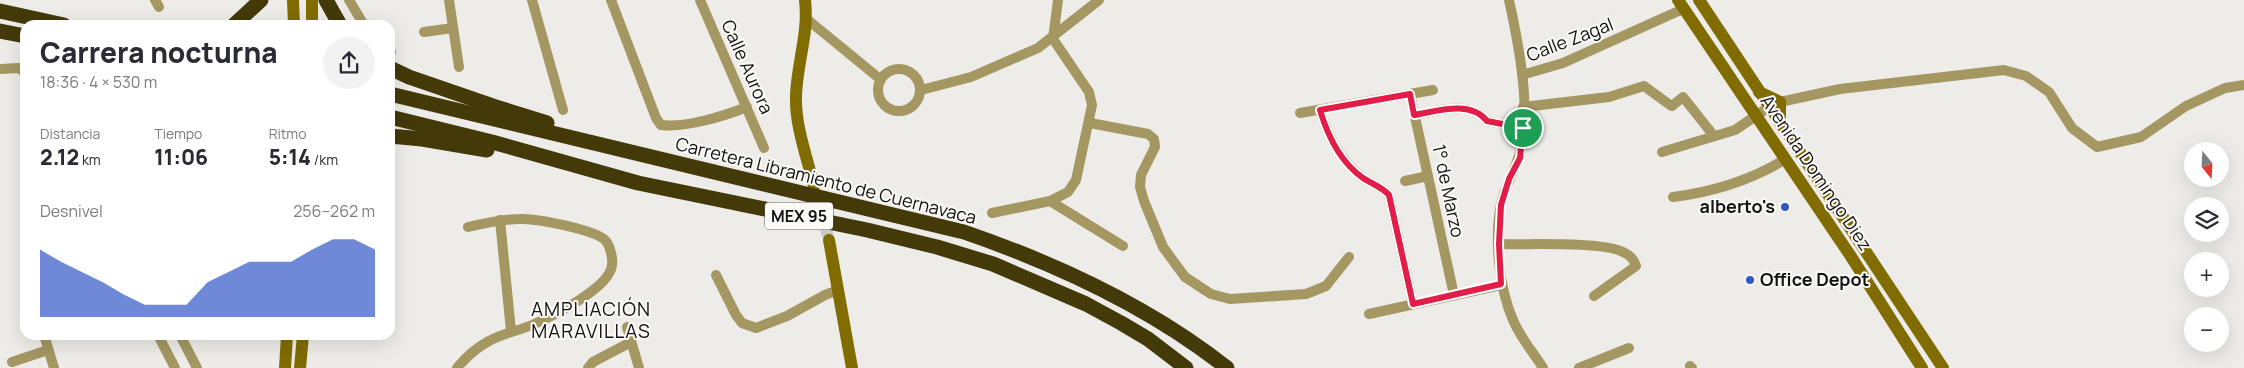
<!DOCTYPE html>
<html lang="es">
<head>
<meta charset="utf-8">
<style>
  body { margin:0; font-family:Manrope,sans-serif; background:#f2f2f3; color:#2b2b33; height:100vh; display:flex; flex-direction:column; font-size:19px; white-space:nowrap }
  * { box-sizing:border-box; margin:0 }
  p { font-size:16px; color:#7c7c81 }
  .icon { flex:none; width:28px; height:28px; fill:none; stroke:currentColor; stroke-width:2; stroke-linecap:round; stroke-linejoin:round }
  .map { position:relative; flex:1; overflow:hidden }
  .drawer { position:absolute; left:20px; top:20px; width:375px; height:320px; display:flex; flex-direction:column; background:#fff; border-radius:15px; box-shadow:0 5px 20px #0002 }
  .drawer>* { flex:none }
  .needle { width:32px; rotate:162deg }
  .fabs { position:absolute; left:2184px; top:142px; display:grid; gap:10px }
  .fabs a { display:grid; place-items:center; width:45px; height:45px; border-radius:50%; background:#fff; box-shadow:0 5px 20px #0002; font-size:25px }
  .pin { position:absolute; display:grid; place-items:center; width:42px; height:42px; color:#fff; margin:-21px; border:2px solid #fff; border-radius:50%; box-shadow:0 1px 5px #0007 }
  .round { display:grid; place-items:center; flex:none; width:52px; height:52px; border-radius:26px; background:#f2f2f3 }
  .summary { display:flex; align-items:center; justify-content:space-between; height:85px; padding:0 20px }
  h1 { font-size:28px; font-weight:800; line-height:38px }
  .figures { display:grid; grid-template-columns:repeat(3,1fr); gap:8px; height:85px; padding:5px 20px }
  .figures div { display:grid; align-content:center }
  .figures b { font-size:21px; font-weight:800 }
  .figures small { font-size:14px; font-weight:400 }
  .figures p { font-size:14px }
  .chart { height:140px; padding:10px 20px }
  .chart p { display:flex; justify-content:space-between }
  .chart svg { width:100%; height:90px; margin-top:5px; fill:#3457c8; opacity:.7 }
  .map>svg:first-child { display:block }
  .lines { fill:none; stroke-linecap:round; stroke-linejoin:round }
  .secondary-tunnel { stroke:#cccbc9; stroke-width:12; stroke-dasharray:12 6; stroke-linecap:butt }
  .street { stroke:#a49762; stroke-width:10 }
  .secondary { stroke:#816c01; stroke-width:12 }
  .highway { stroke:#433909; stroke-width:15 }
  .route-casing { stroke:#fff; stroke-width:10 }
  .route { stroke:#e11d48; stroke-width:6 }
  .poi-dot { fill:#3457c8; stroke:#faf9f6; stroke-width:2 }
  .labels { text-anchor:middle; stroke-width:4; stroke-linejoin:round; paint-order:stroke }
  .shield { fill:#faf9f6; stroke:#585756; stroke-width:1 }
  .shield-label { font-size:16px; font-weight:bold; fill:#131211 }
  .street-label { font-size:18px; fill:#131211; stroke:#faf9f6 }
  .poi-label { font-size:18px; font-weight:bold; fill:#131211; stroke:#faf9f6; text-anchor:end }
  .neighbourhood-label { font-size:19px; letter-spacing:1px; fill:#131211; stroke:#faf9f6 }
</style>
</head>
<body>
<div class="map">
<svg width="2244" height="368" viewBox="0 0 2244 368">
  <rect width="100%" height="100%" fill="#edece9"/>
  <g class="lines">
    <!-- secondary-tunnel -->
    <path class="secondary-tunnel" d="M815,190L829,240"/>
    <!-- street -->
    <g class="street">
      <path d="M155,0L159,7"/>
      <path d="M349,0L364,25"/>
      <path d="M449,0L459,67"/>
      <path d="M532,0L563,110"/>
      <path d="M611,0L656,118L661,125C686,128 724,116 747,107"/>
      <path d="M700,0L764,148"/>
      <path d="M1509,0C1518,41 1529,98 1523,140C1520,163 1506,181 1501,204C1494,238 1499,288 1513,320C1520,337 1533,352 1543,368"/>
      <path d="M808,20L880,79"/>
      <path d="M424,32L453,28"/>
      <path d="M390,52H391"/>
      <circle cx="899" cy="90" r="21"/>
      <path d="M0,69L19,68L25,73"/>
      <path d="M1522,75L1563,63L1683,9"/>
      <path d="M921,90L971,77L1038,48L1099,0"/>
      <path d="M1410,94L1454,295"/>
      <path d="M1523,107L1609,97L1644,86L1670,105L1672,106L1683,97L1714,136"/>
      <path d="M1320,110C1328,137 1340,161 1363,178C1372,184 1382,187 1389,195L1413,304"/>
      <path d="M1300,113L1433,90"/>
      <path d="M1415,115C1438,111 1470,100 1487,121L1523,128"/>
      <path d="M1090,123L1148,134L1154,139L1155,147L1141,175L1140,187L1144,201L1163,247L1185,277L1211,294L1230,299L1306,294L1326,286L1349,257"/>
      <path d="M1662,152L1735,130L1769,107L1780,102L1840,89L2004,70L2026,76L2049,92L2072,128L2097,147L2141,137L2186,106L2225,88L2244,85"/>
      <path d="M1405,181L1428,176"/>
      <path d="M1673,197C1712,192 1751,180 1784,160"/>
      <path d="M1050,201L1123,246"/>
      <path d="M992,213L1050,201L1068,192L1076,180L1092,105L1089,92L1053,39L1058,0"/>
      <path d="M500,220L511,331"/>
      <path d="M1499,244C1527,245 1601,241 1623,252C1630,255 1634,259 1636,266L1594,296"/>
      <path d="M716,275L736,315L742,323L756,328L787,316L825,295L838,290"/>
      <path d="M1369,314L1501,285"/>
      <path d="M627,327L639,368"/>
      <path d="M44,335L54,368"/>
      <path d="M158,335L175,368"/>
      <path d="M180,335L197,368"/>
      <path d="M12,362L48,350"/>
      <path d="M1690,366L1692,368"/>
      <path d="M457,368C466,357 476,348 489,341C503,333 518,331 532,325C551,317 610,288 612,265C613,258 610,245 605,240C595,230 536,218 520,219C503,219 485,223 468,227"/>
      <path d="M588,368L593,362L631,342"/>
      <path d="M1579,368L1629,348"/>
    </g>
    <!-- secondary -->
    <g class="secondary">
      <path d="M293,0L294,25"/>
      <path d="M312,0V25"/>
      <path d="M805,0C809,34 797,62 796,96C795,126 807,157 814,186"/>
      <path d="M1678,0L1850,255L1922,368"/>
      <path d="M1699,0L1943,368"/>
      <path d="M1759,92L1780,102V123"/>
      <path d="M829,240L852,368"/>
      <path d="M285,368L287,335"/>
      <path d="M300,368L303,335"/>
    </g>
    <!-- highway -->
    <g class="highway">
      <path d="M326,0L340,25"/>
      <path d="M0,11L64,25"/>
      <path d="M234,25L261,0"/>
      <path d="M0,31L25,36"/>
      <path d="M390,68L409,77L499,108L547,123"/>
      <path d="M390,94L964,232C1057,264 1150,307 1227,368"/>
      <path d="M390,117L492,142L638,183L867,230L937,247L993,264L1086,304L1121,323L1148,339L1186,368"/>
      <path d="M390,136L422,139L487,150"/>
    </g>
  </g>
  <g class="lines">
    <!-- route casing -->
    <g class="route-casing">
      <path id="route" d="M1410,94L1414,115C1438,111 1470,100 1487,121L1523,128L1520,158L1509,179L1501,205L1499,244L1501,284L1413,304L1389,195C1382,187 1372,184 1363,178C1340,162 1328,137 1320,110Z"/>
    </g>
    <!-- route -->
    <use href="#route" class="route"/>
  </g>
  <!-- markers -->
  <g class="poi-dot">
    <circle cx="1785" cy="207" r="5"/>
    <circle cx="1750" cy="280" r="5"/>
  </g>
  <g class="labels">
    <!-- shield labels -->
    <rect class="shield" x="765" y="202.5" width="68" height="27" rx="4"/>
    <g class="shield-label">
      <text x="799" y="222">MEX 95</text>
    </g>
    <!-- street labels -->
    <g class="street-label">
      <text transform="translate(1570 40) rotate(-21)" y="6">Calle Zagal</text>
      <text transform="translate(747 67) rotate(66)" y="6">Calle Aurora</text>
      <text transform="translate(1816 173) rotate(56)" y="6">Avenida Domingo Diez</text>
      <text transform="translate(826 181) rotate(14)" y="6">Carretera Libramiento de Cuernavaca</text>
      <text transform="translate(1448 191) rotate(78)" y="6">1° de Marzo</text>
    </g>
    <!-- poi labels -->
    <g class="poi-label">
      <text x="1775" y="213">alberto's</text>
      <text x="1760" y="286" text-anchor="start">Office Depot</text>
    </g>
    <!-- neighbourhood labels -->
    <g class="neighbourhood-label">
      <text x="591" y="316">AMPLIACIÓN<tspan x="591" dy="22">MARAVILLAS</tspan></text>
    </g>
  </g>
</svg>
<div class="fabs">
<a><svg class="needle" viewBox="-14 -14 28 28"><path d="M0-13l5 13h-10z" fill="#e53935"/><path d="M0 13l5-13h-10z" fill="#7c7c81"/></svg></a>
<a><svg class="icon" aria-label="layers" viewBox="0 0 24 24"><path d="M12 4l9 5-9 5-9-5zM3 14l9 5 9-5"/></svg></a>
<a>+</a>
<a>−</a>
</div>
<div class="pin" style="left:1523px;top:128px;background:#1e9e55"><svg class="icon" aria-label="arrive" viewBox="0 0 24 24"><path d="M6 21V4h12l-3 4 3 4H6"/></svg></div>
<section class="drawer">
<div class="summary"><div><h1>Carrera nocturna</h1><p>18:36 · 4 × 530 m</p></div><a class="round"><svg class="icon" aria-label="share" viewBox="0 0 24 24"><path d="M12 15V3M7 8l5-5 5 5M5 13v7h14v-7"/></svg></a></div>
<div class="figures">
<div><p>Distancia</p><b>2.12<small> km</small></b></div>
<div><p>Tiempo</p><b>11:06</b></div>
<div><p>Ritmo</p><b>5:14<small> /km</small></b></div>
</div>
<div class="chart"><p><span>Desnivel</span>256–262 m</p>
<svg viewBox="0 0 160 44" preserveAspectRatio="none"><path d="M0 44V11L10 17L20 22L30 27L40 33L50 38L60 38L70 38L80 27L90 22L100 17L110 17L120 17L130 11L140 6L150 6L160 11V44z"/></svg>
</div>
</section>
</div>
</body>
</html>
